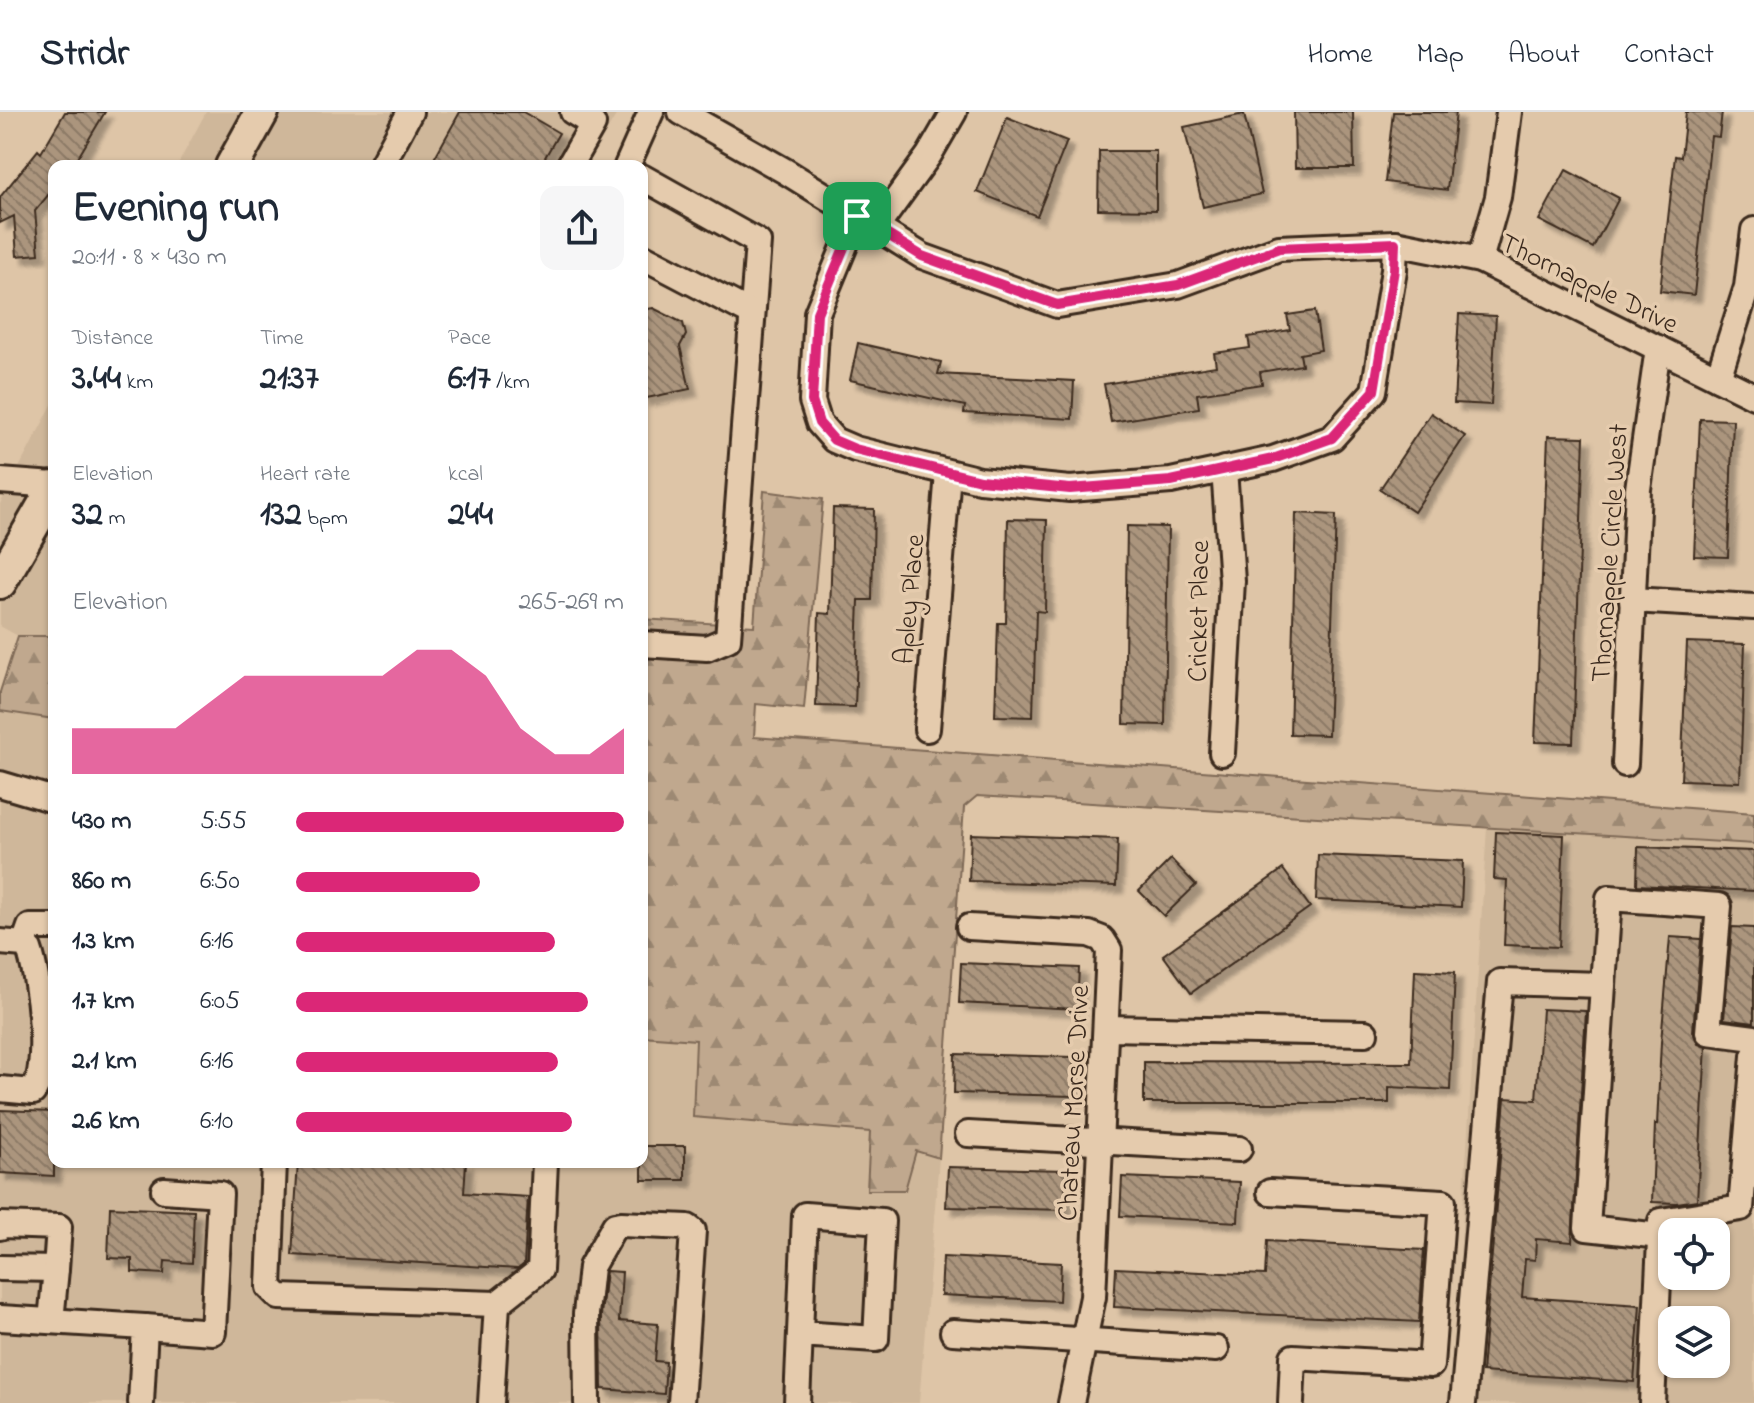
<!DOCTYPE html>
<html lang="en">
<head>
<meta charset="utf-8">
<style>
  body { margin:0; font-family:"Indie Flower",sans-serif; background:#f6f6f7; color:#1f2937; height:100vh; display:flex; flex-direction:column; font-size:30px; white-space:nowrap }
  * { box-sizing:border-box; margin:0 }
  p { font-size:26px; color:#747a83 }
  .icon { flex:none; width:44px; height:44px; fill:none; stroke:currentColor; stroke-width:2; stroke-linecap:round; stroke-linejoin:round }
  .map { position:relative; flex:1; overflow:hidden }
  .details { position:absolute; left:48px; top:48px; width:600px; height:1008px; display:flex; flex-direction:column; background:#fff; border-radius:16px; box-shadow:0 2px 6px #0004 }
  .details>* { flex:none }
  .fabs { position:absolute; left:1658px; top:1106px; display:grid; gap:16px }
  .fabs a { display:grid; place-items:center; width:72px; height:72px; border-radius:16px; background:#fff; box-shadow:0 2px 6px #0004; font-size:40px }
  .pin { position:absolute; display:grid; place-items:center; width:68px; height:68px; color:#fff; margin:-34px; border-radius:16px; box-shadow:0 4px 12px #0006 }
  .round { display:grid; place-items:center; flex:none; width:84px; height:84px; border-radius:16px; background:#f6f6f7 }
  .summary { display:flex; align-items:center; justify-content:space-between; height:136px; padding:0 24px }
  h1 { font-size:44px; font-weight:700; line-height:60px }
  .figures { display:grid; grid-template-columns:repeat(3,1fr); gap:12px; height:136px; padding:8px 24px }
  .figures div { display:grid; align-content:center }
  .figures b { font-size:34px; font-weight:700 }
  .figures small { font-size:22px; font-weight:400 }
  .figures p { font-size:22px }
  .chart { height:224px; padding:16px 24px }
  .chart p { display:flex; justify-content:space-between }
  .chart svg { width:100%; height:144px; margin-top:8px; fill:#db2777; opacity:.7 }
  ul { padding:0 24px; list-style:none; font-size:26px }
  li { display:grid; grid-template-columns:128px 96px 1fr; align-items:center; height:60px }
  li i { height:20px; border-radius:10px; background:#db2777 }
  header { display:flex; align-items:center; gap:48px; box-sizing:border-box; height:112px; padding:0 40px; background:#fff; border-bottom:2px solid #e0e1e3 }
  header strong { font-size:38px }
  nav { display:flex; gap:44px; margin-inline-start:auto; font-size:28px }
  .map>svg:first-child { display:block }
  .built { fill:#cfb79a; fill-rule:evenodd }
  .forest { fill:url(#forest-firs); stroke:#7e6956; stroke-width:2 }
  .building { fill:url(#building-back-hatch); stroke:#3b2a1e; stroke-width:2; filter:url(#shadow) }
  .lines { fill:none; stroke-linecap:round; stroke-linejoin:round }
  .minor-casing { stroke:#3b2a1e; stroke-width:30 }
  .major-casing { stroke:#3b2a1e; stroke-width:38 }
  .minor { stroke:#e5cbad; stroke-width:24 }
  .major { stroke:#e5cbad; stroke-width:32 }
  .route-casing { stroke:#fff; stroke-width:16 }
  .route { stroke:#db2777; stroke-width:10 }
  .labels { text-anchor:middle; stroke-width:7; stroke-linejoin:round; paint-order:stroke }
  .street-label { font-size:28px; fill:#3b2a1e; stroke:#e5cbad }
</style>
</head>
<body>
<header>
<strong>Stridr</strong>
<nav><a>Home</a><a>Map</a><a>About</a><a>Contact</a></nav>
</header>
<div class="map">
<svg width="1754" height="1291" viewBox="0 0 1754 1291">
  <defs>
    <pattern id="forest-firs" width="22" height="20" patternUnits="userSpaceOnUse" patternTransform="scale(2)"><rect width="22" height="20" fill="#c0a88e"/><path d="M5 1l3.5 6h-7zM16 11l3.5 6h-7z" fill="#9d8973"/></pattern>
    <pattern id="building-back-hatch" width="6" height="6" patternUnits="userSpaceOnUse" patternTransform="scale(2)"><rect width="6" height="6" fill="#ab957d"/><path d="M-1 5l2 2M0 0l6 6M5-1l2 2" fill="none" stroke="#8c7a66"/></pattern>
    <filter id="shadow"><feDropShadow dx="7" dy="7" stdDeviation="2" flood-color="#0004"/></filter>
  </defs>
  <rect width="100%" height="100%" fill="#dec5a7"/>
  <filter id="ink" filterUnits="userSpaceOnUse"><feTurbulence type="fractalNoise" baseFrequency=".0125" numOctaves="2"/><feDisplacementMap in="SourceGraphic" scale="16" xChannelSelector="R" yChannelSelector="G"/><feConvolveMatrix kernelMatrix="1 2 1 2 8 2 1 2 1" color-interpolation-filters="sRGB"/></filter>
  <g filter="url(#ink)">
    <!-- built -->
    <g class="built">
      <path d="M206,0H618L586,54H177Z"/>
      <path d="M54,289V524H18L0,514V392Z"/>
      <path d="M0,599L54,607V1050H642V924L696,927L693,1004L870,1020L867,1077L916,1039L939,1046L919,1291H0Z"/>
      <path d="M1487,715L1754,732V1291H1451ZM1672,1120H1716V1164H1672ZM1672,1208H1716V1252H1672Z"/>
    </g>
    <!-- forest -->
    <g class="forest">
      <path d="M764,379L823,387L804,597L756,592L754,625L1754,701V732L977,684L964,695L939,1046L916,1039L905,1078H867L870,1020L693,1005L696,928L642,924V507L754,514Z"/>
      <path d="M18,524H54V607L0,599V580Z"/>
    </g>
    <!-- building -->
    <g class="building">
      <path d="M65,0H105L73,54H54V76L35,99L39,142L17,144L14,104L0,111V85L38,38L41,41Z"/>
      <path d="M460,0H523L559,21L540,54H430Z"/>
      <path d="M1294,0H1353L1354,56H1295Z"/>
      <path d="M1393,0H1456L1447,78L1385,70Z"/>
      <path d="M1686,0H1722L1719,25L1711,24L1694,183L1660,179L1675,44L1681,45Z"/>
      <path d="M1244,2L1262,82L1203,95L1184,15Z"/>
      <path d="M1007,5L1067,29L1037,104L977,80Z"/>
      <path d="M1099,39H1156V98L1098,97Z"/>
      <path d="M1566,58L1619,86L1593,136L1539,108Z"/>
      <path d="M653,196L683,211L686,223L680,234L690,277L642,287V198Z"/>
      <path d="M1315,199L1321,238L1300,242L1302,253L1260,260L1262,272L1197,282L1199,296L1111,310L1104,272L1216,254L1214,241L1250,236L1248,225L1290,218L1287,203Z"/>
      <path d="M1459,202L1496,204L1491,293L1454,291Z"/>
      <path d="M858,231L941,250L938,262L1074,269L1072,307L964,301L965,294L850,268Z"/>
      <path d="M1431,301L1465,324L1414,400L1380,377Z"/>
      <path d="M1700,307L1733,308L1728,445L1694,444Z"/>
      <path d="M1548,324L1584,325L1573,631L1535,630Z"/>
      <path d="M833,396L874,397L872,488H859L855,595L816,594L819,501L830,502Z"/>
      <path d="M1296,401L1336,403L1328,623L1290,622Z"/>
      <path d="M1008,407L1047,408L1045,500L1036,499L1033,605L995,604L998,511H1006Z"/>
      <path d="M1127,414L1168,415L1165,613L1124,612Z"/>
      <path d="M1687,530L1745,532L1740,670L1681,668Z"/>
      <path d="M1496,720L1564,723L1559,835L1504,833L1507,768L1494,767Z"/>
      <path d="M971,722L1118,727L1116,774L969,769Z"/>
      <path d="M1638,735L1754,739V779L1637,773Z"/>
      <path d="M1318,743L1463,749L1461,795L1316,788Z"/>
      <path d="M1171,747L1196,773L1164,804L1139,779Z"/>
      <path d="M1283,757L1310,795L1191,881L1163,843Z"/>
      <path d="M1732,815L1754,816V911L1724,907Z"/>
      <path d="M1670,825L1701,827L1693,919L1698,932L1706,935L1697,1088L1677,1091L1652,1090L1655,1012L1657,1013L1661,930Z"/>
      <path d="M961,851L1079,856L1077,897L959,891Z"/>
      <path d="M1415,858L1455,860L1450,978L1389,975V991H1144V950L1411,951Z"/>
      <path d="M1542,897L1586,899L1572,1130L1536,1127L1535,1148L1525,1147L1522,1185L1640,1193L1634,1270L1482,1260L1505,986L1536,988Z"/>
      <path d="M955,942L1074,945L1073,984L954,981Z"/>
      <path d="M0,998L54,1000V1064L0,1061Z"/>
      <rect x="642" y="1034" width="43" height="34"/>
      <path d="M298,1050H466L464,1081L528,1085L524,1152L518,1157L292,1143Z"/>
      <path d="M948,1055L1066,1058L1065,1098L946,1095Z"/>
      <path d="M1122,1065L1240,1070L1238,1110L1120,1104Z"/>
      <path d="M110,1095L194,1099L192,1151L165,1149L164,1162L132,1160V1147L108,1146Z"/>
      <path d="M1267,1129L1424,1138L1419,1210L1114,1195L1116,1156L1265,1163Z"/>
      <path d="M943,1145L1061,1151L1059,1189L941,1183Z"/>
      <path d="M606,1159L622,1160L619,1209L658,1212L655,1249L666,1250L664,1282L602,1277L601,1203Z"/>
    </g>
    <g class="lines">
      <!-- minor casing -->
      <g class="minor-casing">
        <g id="minor">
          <path d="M681,0L785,59L922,144L1057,193L1178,173L1279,136L1395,131L1480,148L1754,284"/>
          <path d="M381,54L410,0"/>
          <path d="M569,54L593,12L573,0"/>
          <path d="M627,54L651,0"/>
          <path d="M642,65L758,130L728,527L707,536L642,532"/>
          <path d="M857,104L817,201L812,289L819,311L834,328L855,337L980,368L1070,377L1171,369L1273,347L1332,326L1374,279L1394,158L1395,131"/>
          <path d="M876,116L929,43L954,0"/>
          <path d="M642,144L751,201"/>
          <path d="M1480,148L1498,85L1509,0"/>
          <path d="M1718,266L1747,175L1754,118"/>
          <path d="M0,369L54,373"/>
          <path d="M1632,488L1754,495"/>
          <path d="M927,617L948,361"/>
          <path d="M1222,641L1232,469L1224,357"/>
          <path d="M1625,652L1638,377L1658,236"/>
          <path d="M0,672L54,688"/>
          <path d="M969,815L1089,822L1102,827L1109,838L1093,1185L1071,1291"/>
          <path d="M0,830L24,832L29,837C39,866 51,955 33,980L0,977"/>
          <path d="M24,832L30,815H54"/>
          <path d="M1603,873L1587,1116L1660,1124"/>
          <path d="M1106,916L1365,921"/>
          <path d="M968,1022L1239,1037"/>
          <path d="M274,1050L269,1175L279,1185L497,1192L540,1158L545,1050"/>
          <path d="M1270,1080L1443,1090L1431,1253L1293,1245L1291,1291"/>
          <path d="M0,1115V1113L59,1115L56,1157L0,1156"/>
          <path d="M0,1206L145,1215L141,1291"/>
          <path d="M51,1209L56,1157"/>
          <path d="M145,1215L213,1220L220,1082L164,1078"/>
          <path d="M953,1220L1216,1237"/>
          <path d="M491,1291L497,1192"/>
          <path d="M587,1291L586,1202L591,1155L615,1113L621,1112L688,1115L693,1119L681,1291"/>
          <path d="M797,1291L805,1103L882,1109L876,1227L800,1222"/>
          <path d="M1463,1291L1500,870L1603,873L1609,786L1719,794L1708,920L1754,926"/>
          <path d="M1652,1291L1661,1109L1741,1096L1754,944"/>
        </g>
      </g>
      <!-- major casing -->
      <g class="major-casing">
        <g id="major">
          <path d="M232,54L262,0"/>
          <path d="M0,470L54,376"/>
        </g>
      </g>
      <!-- minor -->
      <use href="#minor" class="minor"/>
      <!-- major -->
      <use href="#major" class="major"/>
    </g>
  </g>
  <g class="lines" filter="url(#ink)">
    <!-- route casing -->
    <g class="route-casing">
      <path id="route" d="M857,104L922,144L1057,193L1178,173L1279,136L1395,131L1394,158L1374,279L1332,326L1273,347L1171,369L1070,377L980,368L855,337L834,328L819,311L812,289L817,201Z"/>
    </g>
    <!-- route -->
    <use href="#route" class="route"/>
  </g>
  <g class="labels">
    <!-- street labels -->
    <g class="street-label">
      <text transform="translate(1590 170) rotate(26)" y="10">Thornapple Drive</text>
      <text transform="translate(1608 441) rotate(-86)" y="10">Thornapple Circle West</text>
      <text transform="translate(908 487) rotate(-85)" y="10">Apley Place</text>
      <text transform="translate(1197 499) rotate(-89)" y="10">Cricket Place</text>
      <text transform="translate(1072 991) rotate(-87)" y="10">Chateau Morse Drive</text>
    </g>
  </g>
</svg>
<div class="fabs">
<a><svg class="icon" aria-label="locate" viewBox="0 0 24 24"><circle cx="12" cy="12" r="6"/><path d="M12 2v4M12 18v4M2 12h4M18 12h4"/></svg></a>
<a><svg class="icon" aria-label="layers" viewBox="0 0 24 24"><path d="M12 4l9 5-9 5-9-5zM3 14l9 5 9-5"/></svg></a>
</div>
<div class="pin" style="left:857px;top:104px;background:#1e9e55"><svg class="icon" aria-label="arrive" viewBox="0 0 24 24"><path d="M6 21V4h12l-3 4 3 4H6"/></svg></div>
<section class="details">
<div class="summary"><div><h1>Evening run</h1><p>20:11 · 8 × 430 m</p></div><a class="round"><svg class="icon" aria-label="share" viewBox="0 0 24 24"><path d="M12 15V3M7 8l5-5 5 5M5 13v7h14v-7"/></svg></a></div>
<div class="figures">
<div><p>Distance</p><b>3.44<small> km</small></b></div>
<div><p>Time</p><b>21:37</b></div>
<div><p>Pace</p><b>6:17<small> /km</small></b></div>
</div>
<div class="figures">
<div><p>Elevation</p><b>32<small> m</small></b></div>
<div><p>Heart rate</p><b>132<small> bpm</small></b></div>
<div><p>kcal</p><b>244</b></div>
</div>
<div class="chart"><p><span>Elevation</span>265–269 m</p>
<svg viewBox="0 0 160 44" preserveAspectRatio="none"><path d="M0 44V30L10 30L20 30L30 30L40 22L50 14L60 14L70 14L80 14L90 14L100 6L110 6L120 14L130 30L140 38L150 38L160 30V44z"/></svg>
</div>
<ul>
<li><b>430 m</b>5:55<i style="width:100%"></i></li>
<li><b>860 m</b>6:50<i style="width:56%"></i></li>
<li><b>1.3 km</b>6:16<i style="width:79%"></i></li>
<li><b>1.7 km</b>6:05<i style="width:89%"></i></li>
<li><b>2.1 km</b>6:16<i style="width:80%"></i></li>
<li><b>2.6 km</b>6:10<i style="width:84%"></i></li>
</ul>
</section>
</div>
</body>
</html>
